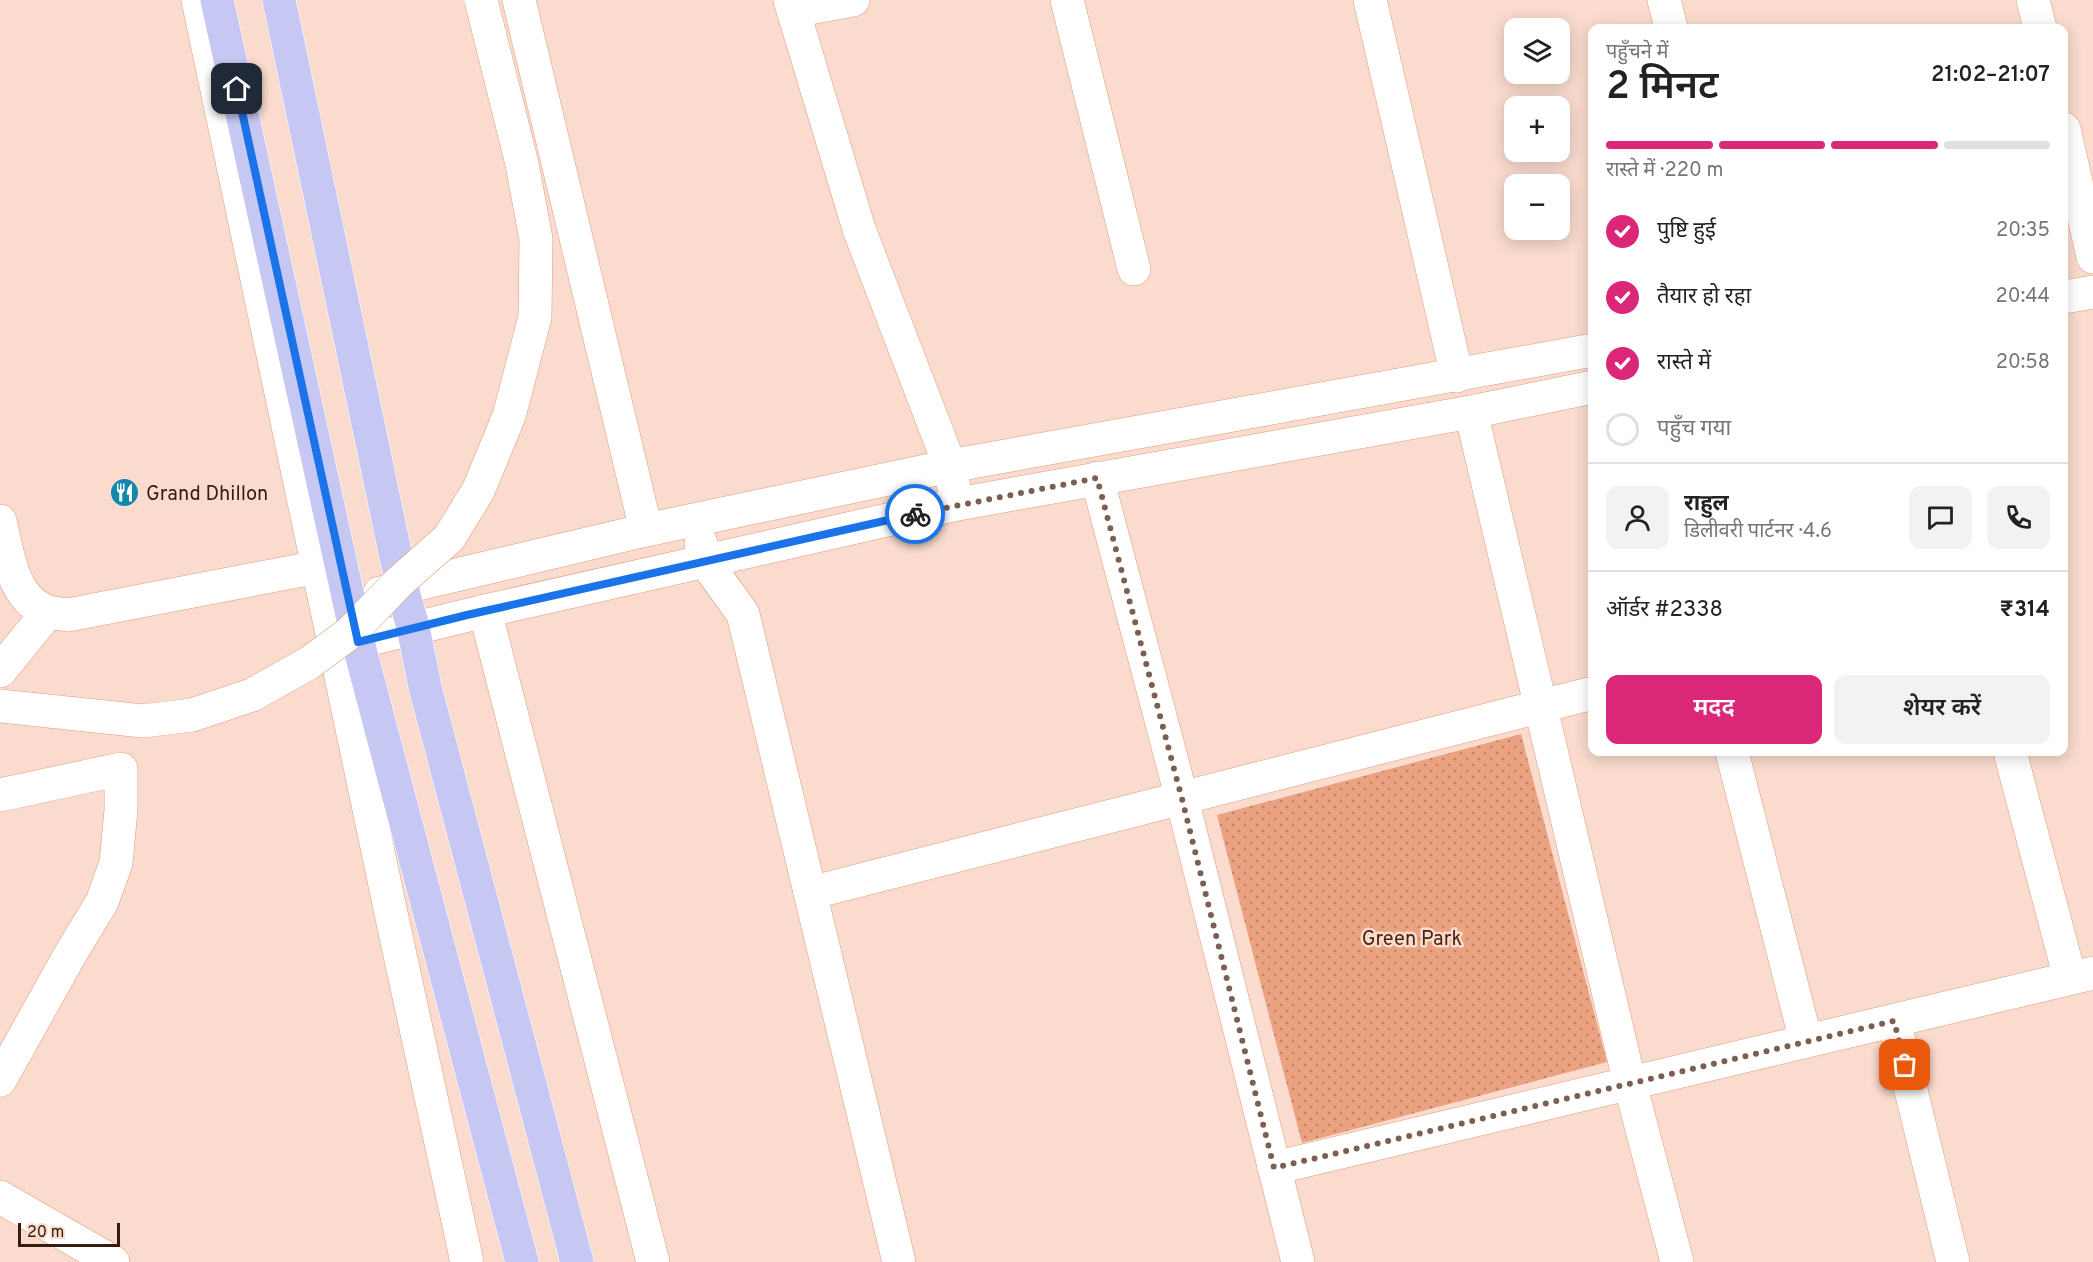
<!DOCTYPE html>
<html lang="hi">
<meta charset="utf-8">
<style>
body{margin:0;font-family:Overpass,"Noto Sans Devanagari",sans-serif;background:#f2f2f2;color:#222;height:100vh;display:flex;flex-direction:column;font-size:22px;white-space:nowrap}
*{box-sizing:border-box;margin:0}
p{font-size:20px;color:#767676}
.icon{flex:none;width:33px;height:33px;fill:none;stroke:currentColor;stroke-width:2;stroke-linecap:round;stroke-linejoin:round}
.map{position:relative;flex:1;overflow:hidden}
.details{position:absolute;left:1588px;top:24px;width:480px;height:732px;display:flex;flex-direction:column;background:#fff;border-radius:12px;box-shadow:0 3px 15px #0003}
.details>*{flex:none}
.tools{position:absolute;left:1504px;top:18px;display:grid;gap:12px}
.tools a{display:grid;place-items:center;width:66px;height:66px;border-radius:12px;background:#fff;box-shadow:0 3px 15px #0003;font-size:30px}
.scale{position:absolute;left:18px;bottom:15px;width:102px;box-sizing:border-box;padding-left:6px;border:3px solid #371c0f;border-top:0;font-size:16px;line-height:21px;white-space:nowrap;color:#371c0f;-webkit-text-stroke:4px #fadbce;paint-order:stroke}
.pin{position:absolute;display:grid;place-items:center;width:51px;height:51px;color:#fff;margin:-26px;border-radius:12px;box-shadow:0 3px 9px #0006}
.courier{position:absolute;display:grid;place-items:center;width:60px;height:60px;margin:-30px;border:4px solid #1a73e8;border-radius:50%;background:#fff;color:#222;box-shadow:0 2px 8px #0007}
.head em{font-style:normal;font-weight:600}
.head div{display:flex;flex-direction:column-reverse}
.head{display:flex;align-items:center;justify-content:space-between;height:102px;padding:0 18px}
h1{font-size:39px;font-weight:600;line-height:45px}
.bar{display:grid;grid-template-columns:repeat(4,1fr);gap:9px 6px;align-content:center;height:72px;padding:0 18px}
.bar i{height:8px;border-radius:4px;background:#e0e0e0}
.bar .active{background:#db2777}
.bar p{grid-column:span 4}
.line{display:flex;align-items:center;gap:15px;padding:0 18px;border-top:2px solid #e0e0e0}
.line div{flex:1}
.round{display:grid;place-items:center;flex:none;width:63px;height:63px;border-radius:12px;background:#f2f2f2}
ol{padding:0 18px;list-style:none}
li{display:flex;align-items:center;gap:18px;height:66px}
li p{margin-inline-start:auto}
li .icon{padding:6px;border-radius:50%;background:#db2777;color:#fff;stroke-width:4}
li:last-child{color:#767676}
li i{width:33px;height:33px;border:3px solid #e0e0e0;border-radius:50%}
.action{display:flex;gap:12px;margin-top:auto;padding:12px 18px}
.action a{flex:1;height:69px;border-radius:12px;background:#db2777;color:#fff;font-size:24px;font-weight:600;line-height:69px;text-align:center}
.action a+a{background:#f2f2f2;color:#222}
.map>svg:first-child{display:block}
</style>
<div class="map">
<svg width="2093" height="1262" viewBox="0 0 2093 1262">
<defs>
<pattern id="green-dots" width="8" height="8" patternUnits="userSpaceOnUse" patternTransform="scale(1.5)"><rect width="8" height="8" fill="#eba281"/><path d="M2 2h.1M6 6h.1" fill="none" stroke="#bf8368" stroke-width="1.8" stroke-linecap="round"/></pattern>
</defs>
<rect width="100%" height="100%" fill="#fadbce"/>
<!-- green -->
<polygon fill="url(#green-dots)" points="1521,734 1607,1062 1302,1143 1217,815"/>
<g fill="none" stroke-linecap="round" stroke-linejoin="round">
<defs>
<g id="minor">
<polyline points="198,0 395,932 467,1262"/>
<polyline points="519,0 646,530"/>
<polyline points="790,0 859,229 950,466 954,488"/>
<polyline points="1067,0 1134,269"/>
<polyline points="1370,0 1457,376"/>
<polyline points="1664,0 1671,28"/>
<polyline points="2033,0 2040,28"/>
<polyline points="793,11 853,0"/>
<polyline points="2064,129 2093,257"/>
<polyline points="2064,297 2093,292"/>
<polyline points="1471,412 1630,1084 1677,1262"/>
<polyline points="1097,478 1182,799 1298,1262"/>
<path d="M0,521c8,32 12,80 49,91 6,2 13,2 19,3l250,-48"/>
<polyline points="701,543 705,561 743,614 899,1262"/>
<polyline points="380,593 646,530 950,466 1593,350"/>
<polyline points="485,611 653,1262"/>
<polyline points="358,642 485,611 958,504 1471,412 1593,387"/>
<polyline points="0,671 48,612"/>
<polyline points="1732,752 1806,1041"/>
<polyline points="2010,752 2070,978"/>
<polyline points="0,795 121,769 121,810 116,863 102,902 71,953 0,1080"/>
<polyline points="810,893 1593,693"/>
<polyline points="1894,1021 1953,1262"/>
<polyline points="1274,1168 2093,973"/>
<polyline points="0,1197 113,1262"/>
</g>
<g id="highway">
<polyline points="217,0 358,642 522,1262"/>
<polyline points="279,0 404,595 413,627 425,687 577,1262"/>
</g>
</defs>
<!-- minor casing -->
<use href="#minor" stroke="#e19a7a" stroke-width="34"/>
<!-- highway casing -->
<use href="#highway" stroke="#fff" stroke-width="34"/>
<!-- minor -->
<use href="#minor" stroke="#fff" stroke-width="33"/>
<!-- highway -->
<use href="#highway" stroke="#c7c7f3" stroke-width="33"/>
<defs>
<polyline id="minor-bridge" points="0,706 143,721 192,715 252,695 309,663 351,632 398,583 449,538 478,491 509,416 535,317 536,239 522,164 481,0"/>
</defs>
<!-- minor-bridge casing -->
<use href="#minor-bridge" stroke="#e19a7a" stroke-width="34" stroke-linecap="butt"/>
<!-- minor-bridge -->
<use href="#minor-bridge" stroke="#fff" stroke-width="33"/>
</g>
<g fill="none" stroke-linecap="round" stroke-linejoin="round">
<!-- done -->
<polyline stroke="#7b5f52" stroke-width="6" stroke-dasharray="0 10.8" points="915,514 1097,478 1182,799 1274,1168 1894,1021 1905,1065"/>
<!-- route -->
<polyline stroke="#1a73e8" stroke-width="8" points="237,89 358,642 467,615 915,514"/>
</g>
<!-- icons -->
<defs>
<symbol id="restaurant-disc" viewBox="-11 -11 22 22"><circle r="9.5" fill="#1089ac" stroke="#fadbce"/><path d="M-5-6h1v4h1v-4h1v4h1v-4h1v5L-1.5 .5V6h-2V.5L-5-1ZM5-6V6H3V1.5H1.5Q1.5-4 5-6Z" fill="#fff"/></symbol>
</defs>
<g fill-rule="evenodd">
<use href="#restaurant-disc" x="108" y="476" width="33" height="33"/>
</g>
<g text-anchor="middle" stroke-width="5" stroke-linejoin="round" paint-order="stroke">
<!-- poi labels -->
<g font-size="20" fill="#371c0f" stroke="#fadbce" text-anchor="start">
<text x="146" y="500">Grand Dhillon</text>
</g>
<!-- park labels -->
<g font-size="20" fill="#492210" stroke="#fadbce">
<text x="1412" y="945">Green Park</text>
</g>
</g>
</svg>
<div class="tools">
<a><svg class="icon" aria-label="layers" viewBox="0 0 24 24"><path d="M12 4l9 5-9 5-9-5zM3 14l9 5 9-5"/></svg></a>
<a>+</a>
<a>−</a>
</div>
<div class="scale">20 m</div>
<div class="pin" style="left:1905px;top:1065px;background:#ea580c"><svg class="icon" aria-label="bag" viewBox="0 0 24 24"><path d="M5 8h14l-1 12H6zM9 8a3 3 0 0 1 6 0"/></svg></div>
<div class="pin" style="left:237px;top:89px;background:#1f2937"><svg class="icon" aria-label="home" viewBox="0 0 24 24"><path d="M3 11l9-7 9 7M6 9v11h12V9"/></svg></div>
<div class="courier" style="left:915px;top:514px"><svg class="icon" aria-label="bike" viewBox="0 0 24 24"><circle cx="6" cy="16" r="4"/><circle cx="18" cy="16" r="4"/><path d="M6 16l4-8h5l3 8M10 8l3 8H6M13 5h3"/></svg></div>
<section class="details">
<div class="head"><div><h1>2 मिनट</h1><p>पहुँचने में</p></div><em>21:02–21:07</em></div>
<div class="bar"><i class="active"></i><i class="active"></i><i class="active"></i><i></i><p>रास्ते में · 220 m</p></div>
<ol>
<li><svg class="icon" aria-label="check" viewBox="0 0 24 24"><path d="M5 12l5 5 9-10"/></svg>पुष्टि हुई<p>20:35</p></li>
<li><svg class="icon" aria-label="check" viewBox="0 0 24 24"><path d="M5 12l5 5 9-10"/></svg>तैयार हो रहा<p>20:44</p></li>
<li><svg class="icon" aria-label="check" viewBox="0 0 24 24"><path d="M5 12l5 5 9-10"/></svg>रास्ते में<p>20:58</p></li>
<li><i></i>पहुँच गया</li>
</ol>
<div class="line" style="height:108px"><a class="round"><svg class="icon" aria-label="person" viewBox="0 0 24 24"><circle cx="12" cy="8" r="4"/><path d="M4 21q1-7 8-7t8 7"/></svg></a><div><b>राहुल</b><p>डिलीवरी पार्टनर · 4.6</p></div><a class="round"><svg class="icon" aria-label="chat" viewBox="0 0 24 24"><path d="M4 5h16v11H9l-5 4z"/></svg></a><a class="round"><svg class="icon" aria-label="phone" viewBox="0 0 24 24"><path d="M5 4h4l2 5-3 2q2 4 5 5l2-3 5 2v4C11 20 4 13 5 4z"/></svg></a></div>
<div class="line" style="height:78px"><div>ऑर्डर #2338</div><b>₹314</b></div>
<div class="action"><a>मदद</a><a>शेयर करें</a></div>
</section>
</div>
